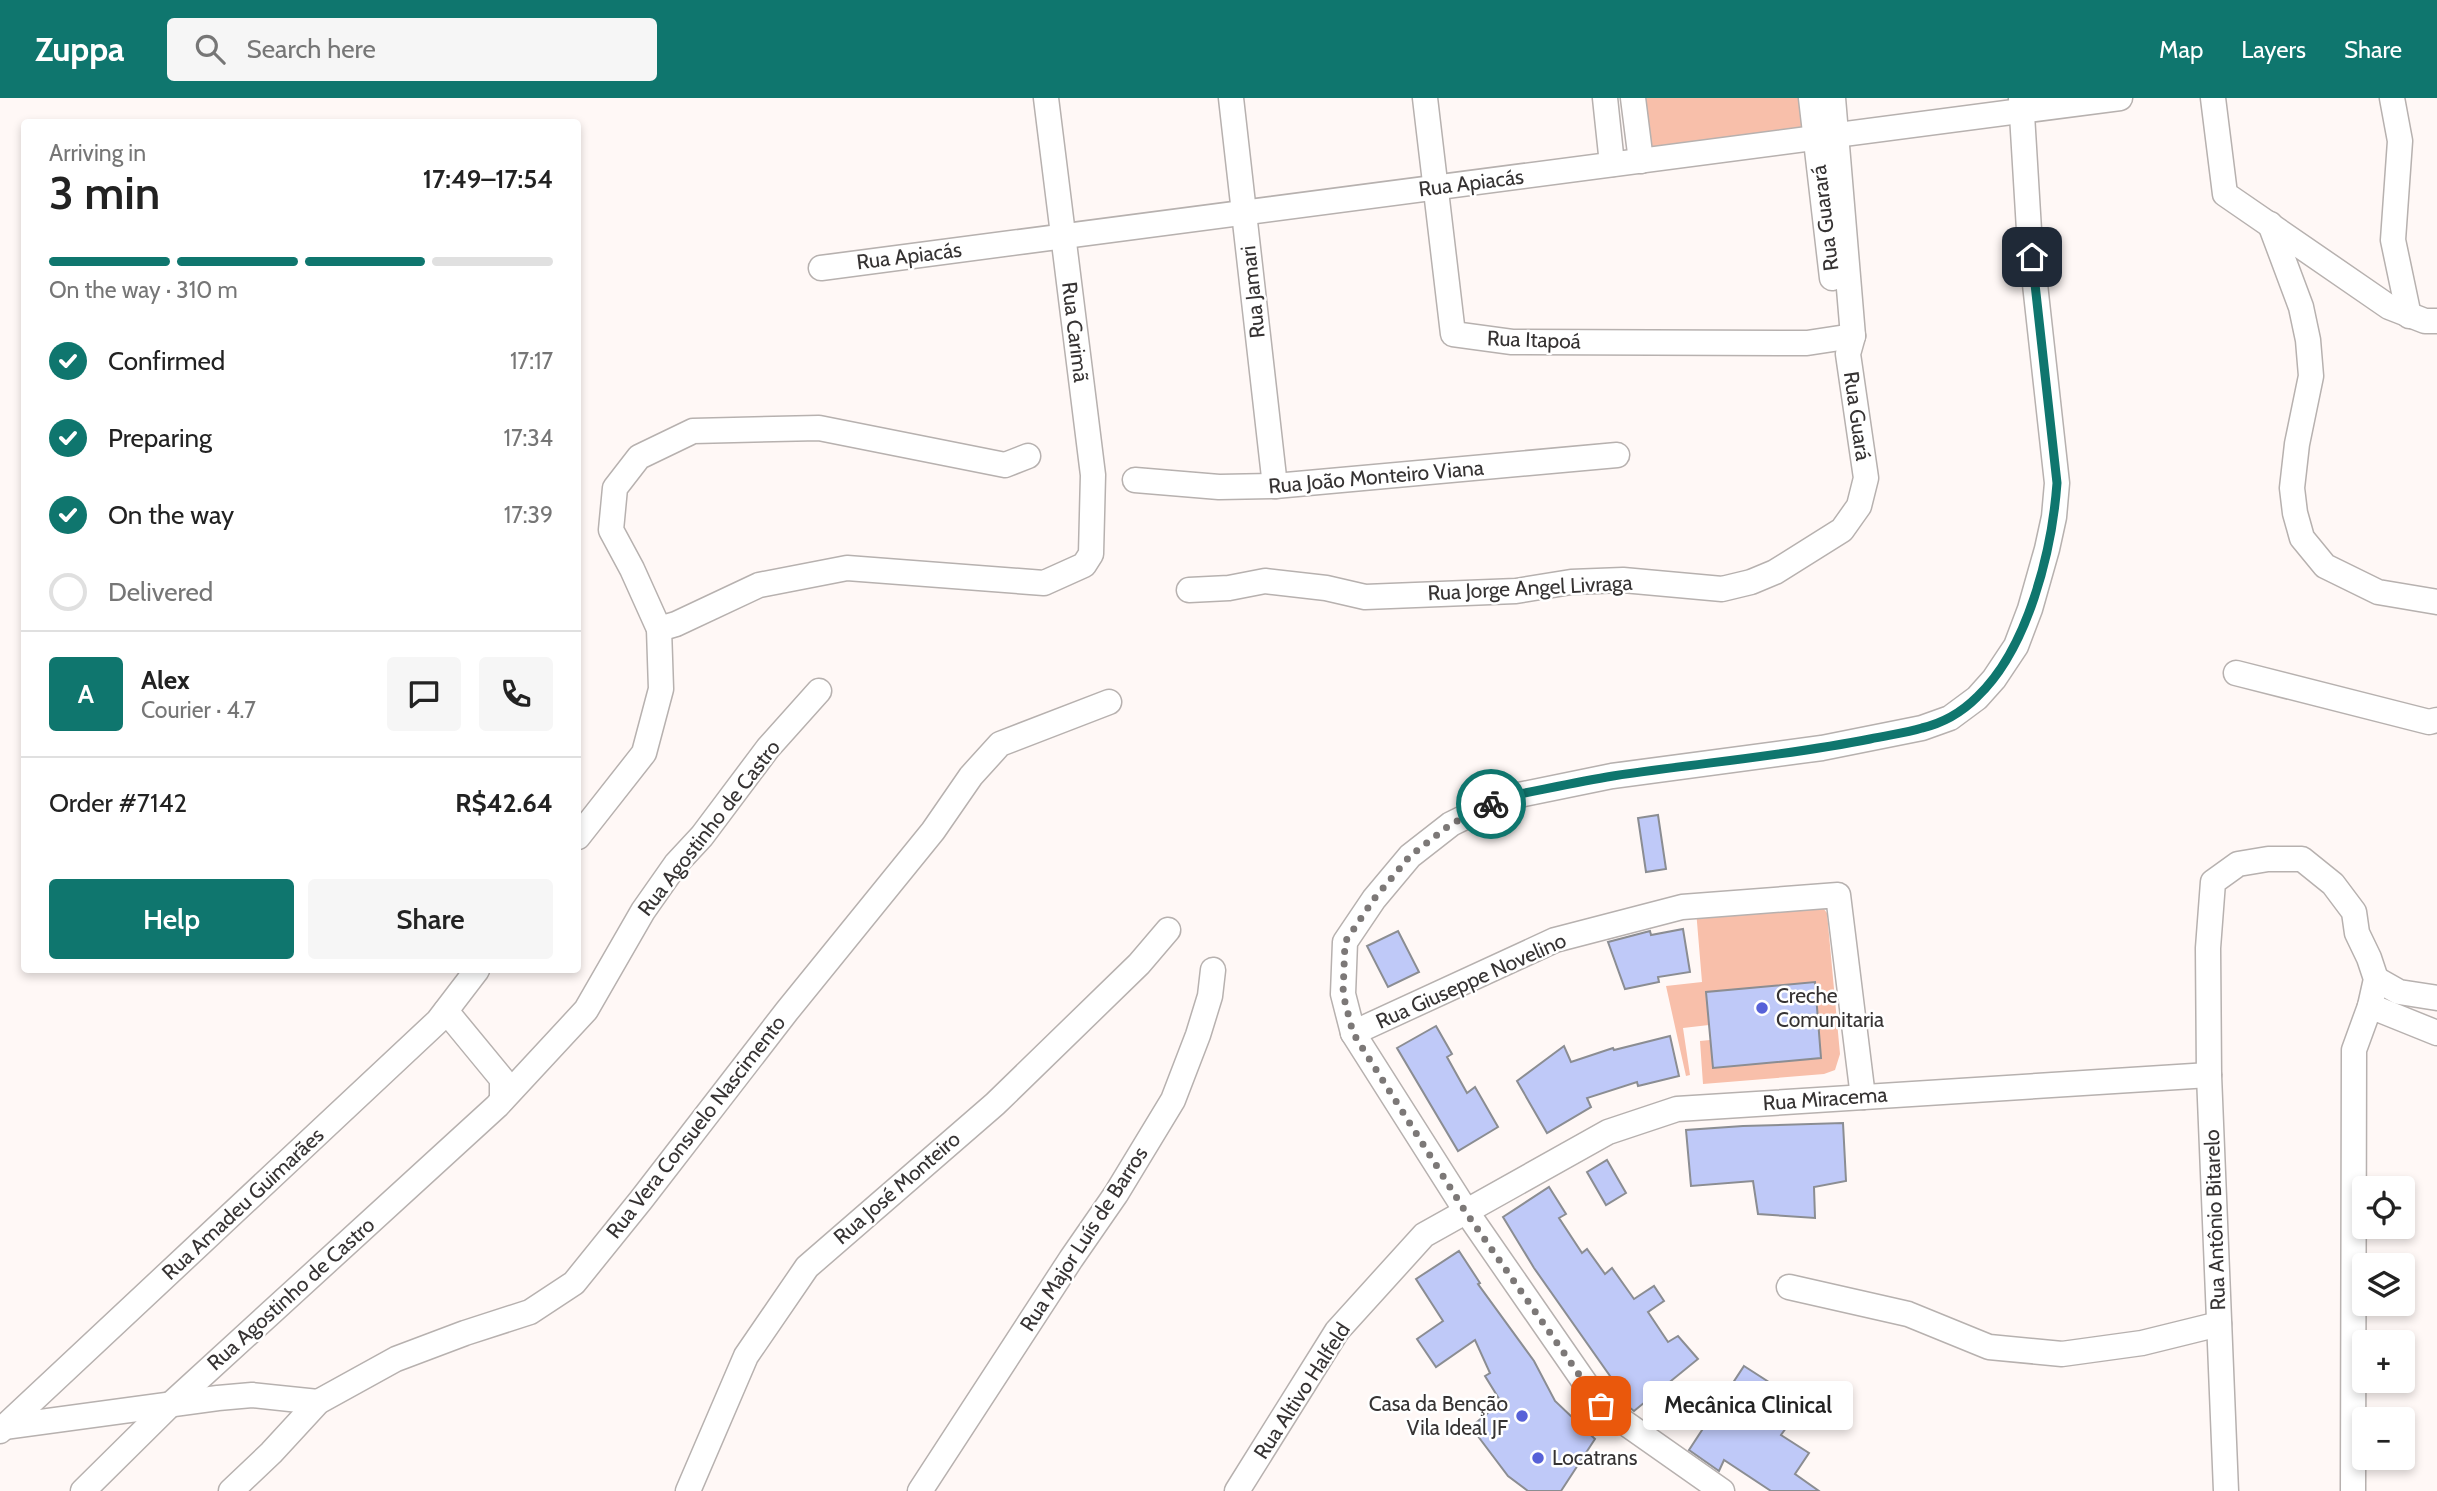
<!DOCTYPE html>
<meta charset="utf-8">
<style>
body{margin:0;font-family:Cabin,sans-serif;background:#f6f6f6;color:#222;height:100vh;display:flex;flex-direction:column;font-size:26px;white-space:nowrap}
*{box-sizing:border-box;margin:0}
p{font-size:23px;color:#767676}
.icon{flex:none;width:38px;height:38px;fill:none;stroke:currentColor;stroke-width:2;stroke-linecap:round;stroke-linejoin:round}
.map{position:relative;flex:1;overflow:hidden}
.side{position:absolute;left:21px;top:21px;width:560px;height:854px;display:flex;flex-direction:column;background:#fff;border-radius:7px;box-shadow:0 4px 10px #0003}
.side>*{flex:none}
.controls{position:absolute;left:2352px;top:1078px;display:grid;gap:14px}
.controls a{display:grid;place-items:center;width:63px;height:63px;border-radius:7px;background:#fff;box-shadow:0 4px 10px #0003;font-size:35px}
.pin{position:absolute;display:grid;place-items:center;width:60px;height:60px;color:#fff;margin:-30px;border-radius:14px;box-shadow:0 4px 10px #0006}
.courier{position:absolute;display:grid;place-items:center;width:70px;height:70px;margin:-35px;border:5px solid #0f766e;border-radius:50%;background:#fff;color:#222;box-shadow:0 2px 9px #0007}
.bubble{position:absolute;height:49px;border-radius:7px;background:#fff;box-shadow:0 4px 10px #0003;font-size:23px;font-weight:600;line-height:49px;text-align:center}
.head em{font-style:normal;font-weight:600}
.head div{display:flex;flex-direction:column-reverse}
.head{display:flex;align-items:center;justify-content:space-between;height:119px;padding:0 28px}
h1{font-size:46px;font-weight:600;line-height:52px}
.bar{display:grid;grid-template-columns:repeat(4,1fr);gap:10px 7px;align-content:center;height:84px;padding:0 28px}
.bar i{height:9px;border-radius:5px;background:#e0e0e0}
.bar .current{background:#0f766e}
.bar p{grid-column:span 4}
.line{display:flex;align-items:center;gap:18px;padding:0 28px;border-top:2px solid #e0e0e0}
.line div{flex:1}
.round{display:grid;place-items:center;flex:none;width:74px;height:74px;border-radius:7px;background:#f6f6f6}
ol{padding:0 28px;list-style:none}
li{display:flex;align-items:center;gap:21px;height:77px}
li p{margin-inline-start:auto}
li .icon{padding:7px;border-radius:50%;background:#0f766e;color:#fff;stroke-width:4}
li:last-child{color:#767676}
li i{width:38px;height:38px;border:4px solid #e0e0e0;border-radius:50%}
.action{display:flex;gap:14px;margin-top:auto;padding:14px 28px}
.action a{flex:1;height:80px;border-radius:7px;background:#0f766e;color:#fff;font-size:28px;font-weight:600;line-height:80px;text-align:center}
.action a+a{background:#f6f6f6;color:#222}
header{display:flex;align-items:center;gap:42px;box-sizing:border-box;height:98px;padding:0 35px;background:#0f766e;color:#fff}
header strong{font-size:33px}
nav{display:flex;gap:38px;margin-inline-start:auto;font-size:24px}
.search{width:490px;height:63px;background:#f6f6f6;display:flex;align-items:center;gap:18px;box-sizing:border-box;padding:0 24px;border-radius:7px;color:#767676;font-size:26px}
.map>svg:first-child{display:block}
</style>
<header>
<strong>Zuppa</strong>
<div class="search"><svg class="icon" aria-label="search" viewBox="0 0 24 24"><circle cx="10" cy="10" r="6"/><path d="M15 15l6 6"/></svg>Search here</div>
<nav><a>Map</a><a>Layers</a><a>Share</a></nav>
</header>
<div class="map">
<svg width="2437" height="1393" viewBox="0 0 2437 1393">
<rect width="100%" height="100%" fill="#fff8f6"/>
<!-- green -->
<g fill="#f8bfaa">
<polygon points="1640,0 1806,0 1809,37 1645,55"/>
<polygon points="1819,805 1827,815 1840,956 1835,972 1824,976 1703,986 1700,943 1710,942 1713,970 1821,960 1814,884 1706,894 1709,927 1683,930 1690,977 1686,978 1666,888 1702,884 1696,812"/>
</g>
<!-- building -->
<g fill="#bfc9f8" stroke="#8b8d92" stroke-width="2">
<polygon points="1658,717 1666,771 1646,774 1638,720"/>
<polygon points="1683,831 1690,874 1658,879 1659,884 1625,891 1608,844 1650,833 1651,837"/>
<polygon points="1398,833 1419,874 1388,889 1367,848"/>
<polygon points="1815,884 1821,960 1713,970 1706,894"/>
<polygon points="1436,928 1452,956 1447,959 1467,995 1475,989 1498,1029 1458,1053 1397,950"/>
<polygon points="1670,938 1679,978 1638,988 1637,984 1587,1000 1591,1009 1547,1035 1517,983 1564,948 1571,964 1613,950 1614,952"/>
<polygon points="1843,1025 1846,1083 1814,1089 1815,1120 1758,1116 1753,1083 1691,1088 1686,1032 1743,1028"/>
<polygon points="1607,1062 1626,1095 1606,1107 1587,1074"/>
<polygon points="1549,1089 1566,1116 1559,1120 1582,1155 1587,1151 1605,1176 1612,1170 1634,1201 1654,1188 1664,1203 1648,1214 1668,1244 1678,1238 1698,1261 1634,1313 1610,1294 1602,1283 1610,1278 1534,1170 1503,1119"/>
<polygon points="1459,1153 1480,1185 1478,1186 1534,1263 1555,1303 1595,1341 1561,1393 1528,1393 1508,1378 1471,1329 1501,1304 1485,1278 1490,1275 1475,1242 1436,1269 1417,1241 1443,1223 1416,1181"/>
<polygon points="1744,1268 1775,1288 1756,1311 1786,1330 1781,1337 1809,1355 1795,1376 1819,1393 1771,1393 1724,1362 1719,1373 1689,1352"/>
</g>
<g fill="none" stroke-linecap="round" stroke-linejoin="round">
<defs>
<g id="minor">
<polyline points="1231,0 1275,388"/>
<polyline points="1425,0 1453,236 1512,244 1807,245 1853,238"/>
<polyline points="1605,0 1612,66"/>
<polyline points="1633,0 1641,63"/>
<polyline points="1811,0 1832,180"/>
<polyline points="2213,0 2225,96 2389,209 2425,223 2437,223"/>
<polyline points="2392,0 2400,43 2393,142 2409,218"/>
<polyline points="2270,126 2301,209 2308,242 2311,278 2297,346 2292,390 2295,415 2302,440 2325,468 2378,494 2437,504"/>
<polyline points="821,170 2120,0"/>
<polyline points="1135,382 1219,389 1275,388 1617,357"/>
<polyline points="1189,492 1229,490 1265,483 1326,490 1365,499 1516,493 1571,484 1623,482 1722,491 1751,484 1775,474 1842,432 1859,408 1866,380 1848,256 1853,238 1833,0"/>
<polyline points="659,531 676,526 759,487 847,470 1044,485 1084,467 1091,456 1093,377 1046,0"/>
<polyline points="2236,575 2429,624 2437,622"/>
<polyline points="578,739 644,655 661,591 659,531 632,471 611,432 615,390 639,359 693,333 819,330 1005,367 1028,358"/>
<polyline points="2376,881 2399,894 2437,900"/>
<polyline points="2370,908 2437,935"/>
<polyline points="446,913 502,981 502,1002"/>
<polyline points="1353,935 1555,842 1682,809 1838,797 1863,999"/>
<polyline points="1789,1189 1908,1216 1989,1249 2062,1256 2142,1245 2219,1226"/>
<polyline points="4,1329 218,1300 252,1297 318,1304"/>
<polyline points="0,1333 438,923 477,872"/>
<polyline points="83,1393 171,1306 497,1008 586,912 643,813 676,766 702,738 768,650 819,593"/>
<polyline points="231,1393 271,1355 318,1304 396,1261 465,1235 530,1214 574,1185 641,1102 787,913 933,733 971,678 1000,646 1109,604"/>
<polyline points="688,1393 746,1258 807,1169 995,1006 1139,866 1168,832"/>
<polyline points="920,1393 1071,1161 1116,1096 1173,1002 1198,937 1210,898 1213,872"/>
<polyline points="1237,1393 1337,1233 1424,1137 1608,1034 1677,1011 2209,977"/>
<polyline points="1722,1393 1601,1308 1466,1113 1353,935 1343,896 1345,844 1374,801 1410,758 1451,726 1504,700 1612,678 1822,650 1922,630 1950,620 1977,600 1994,581 2016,548 2030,511 2047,451 2054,419 2057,385 2029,132 2021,0"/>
<polyline points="2226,1393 2209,977 2208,850 2213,784 2238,766 2268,761 2302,761 2333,786 2354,814 2357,835 2369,860 2376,881 2370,908 2354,952 2353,1393"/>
</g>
</defs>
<!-- minor casing -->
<use href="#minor" stroke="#b7b1af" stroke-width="27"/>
<!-- minor -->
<use href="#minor" stroke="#fff" stroke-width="24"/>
</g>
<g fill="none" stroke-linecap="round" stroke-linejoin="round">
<!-- done -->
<polyline stroke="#7c7877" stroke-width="7" stroke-dasharray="0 12.6" points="1491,706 1451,726 1410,758 1374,801 1345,844 1343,896 1353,935 1465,1113 1601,1308"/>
<!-- route -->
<path stroke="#0f766e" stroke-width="9" d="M1491,706l13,-7c37,-7 73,-15 109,-21 86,-13 172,-20 257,-37 18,-4 36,-6 52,-11 21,-5 40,-16 55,-31 51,-48 75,-146 80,-214l-25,-226"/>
</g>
<!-- markers -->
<g fill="#5761d8" stroke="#fff" stroke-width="2.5">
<circle cx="1762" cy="910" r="7"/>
<circle cx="1522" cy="1318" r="7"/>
<circle cx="1538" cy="1360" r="7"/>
</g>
<g text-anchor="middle" stroke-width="5" stroke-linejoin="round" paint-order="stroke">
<!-- street labels -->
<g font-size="21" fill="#363333" stroke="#fff">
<text transform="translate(1471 85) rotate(-7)" y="7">Rua Apiacás</text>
<text transform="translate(1825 120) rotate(-97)" y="7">Rua Guarará</text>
<text transform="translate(909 158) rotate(-7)" y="7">Rua Apiacás</text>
<text transform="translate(1253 194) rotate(-96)" y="7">Rua Jamari</text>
<text transform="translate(1075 234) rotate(83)" y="7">Rua Carimã</text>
<text transform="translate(1534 242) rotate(2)" y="7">Rua Itapoá</text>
<text transform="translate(1857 318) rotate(82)" y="7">Rua Guará</text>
<text transform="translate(1376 379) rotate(-5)" y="7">Rua João Monteiro Viana</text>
<text transform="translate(1530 490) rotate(-3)" y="7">Rua Jorge Angel Livraga</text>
<text transform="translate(709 730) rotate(-52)" y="7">Rua Agostinho de Castro</text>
<text transform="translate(1471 883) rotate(-24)" y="7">Rua Giuseppe Novelino</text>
<text transform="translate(1825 1001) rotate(-4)" y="7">Rua Miracema</text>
<text transform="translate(696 1029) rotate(-52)" y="7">Rua Vera Consuelo Nascimento</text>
<text transform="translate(897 1090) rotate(-41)" y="7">Rua José Monteiro</text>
<text transform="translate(243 1106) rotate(-43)" y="7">Rua Amadeu Guimarães</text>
<text transform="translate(2215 1122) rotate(-92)" y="7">Rua Antônio Bitarelo</text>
<text transform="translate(1084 1141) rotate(-57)" y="7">Rua Major Luís de Barros</text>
<text transform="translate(291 1196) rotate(-42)" y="7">Rua Agostinho de Castro</text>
<text transform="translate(1302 1293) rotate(-57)" y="7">Rua Altivo Halfeld</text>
</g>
<!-- poi labels -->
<g font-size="21" fill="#363333" stroke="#fff" text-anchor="start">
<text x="1776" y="905">Creche<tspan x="1776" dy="24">Comunitaria</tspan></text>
<text x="1508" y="1313" text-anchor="end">Casa da Benção<tspan x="1508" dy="24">Vila Ideal JF</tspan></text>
<text x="1552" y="1367">Locatrans</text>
</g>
</g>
</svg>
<div class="controls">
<a><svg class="icon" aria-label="locate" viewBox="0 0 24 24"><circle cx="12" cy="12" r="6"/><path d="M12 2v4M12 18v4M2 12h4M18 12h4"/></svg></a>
<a><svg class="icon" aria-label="layers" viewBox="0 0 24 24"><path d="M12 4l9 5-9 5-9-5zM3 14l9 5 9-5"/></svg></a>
<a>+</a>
<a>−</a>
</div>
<div class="pin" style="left:1601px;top:1308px;background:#ea580c"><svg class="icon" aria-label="bag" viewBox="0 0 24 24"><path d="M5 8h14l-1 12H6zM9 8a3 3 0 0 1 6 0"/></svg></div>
<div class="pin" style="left:2032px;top:159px;background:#1f2937"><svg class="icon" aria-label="home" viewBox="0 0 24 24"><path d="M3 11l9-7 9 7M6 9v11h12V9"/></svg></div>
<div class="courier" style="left:1491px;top:706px"><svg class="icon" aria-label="bike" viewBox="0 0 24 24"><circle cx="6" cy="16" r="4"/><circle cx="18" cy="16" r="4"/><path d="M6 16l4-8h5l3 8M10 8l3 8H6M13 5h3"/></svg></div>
<div class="bubble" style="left:1643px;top:1283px;width:210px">Mecânica Clinical</div>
<section class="side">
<div class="head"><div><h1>3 min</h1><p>Arriving in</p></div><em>17:49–17:54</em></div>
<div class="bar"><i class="current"></i><i class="current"></i><i class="current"></i><i></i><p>On the way · 310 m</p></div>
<ol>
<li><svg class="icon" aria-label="check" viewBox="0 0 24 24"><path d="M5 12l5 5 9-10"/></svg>Confirmed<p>17:17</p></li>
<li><svg class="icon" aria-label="check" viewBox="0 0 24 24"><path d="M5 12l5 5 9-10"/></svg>Preparing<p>17:34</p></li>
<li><svg class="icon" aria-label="check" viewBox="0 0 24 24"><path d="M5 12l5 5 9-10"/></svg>On the way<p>17:39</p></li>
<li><i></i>Delivered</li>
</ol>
<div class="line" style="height:126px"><b class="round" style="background:#0f766e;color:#fff">A</b><div><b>Alex</b><p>Courier · 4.7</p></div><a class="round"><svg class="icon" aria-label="chat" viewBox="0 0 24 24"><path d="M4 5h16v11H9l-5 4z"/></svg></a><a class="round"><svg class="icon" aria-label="phone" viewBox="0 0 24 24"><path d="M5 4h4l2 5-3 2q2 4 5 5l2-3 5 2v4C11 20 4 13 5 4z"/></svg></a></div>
<div class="line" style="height:91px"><div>Order #7142</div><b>R$42.64</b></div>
<div class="action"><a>Help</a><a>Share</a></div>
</section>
</div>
